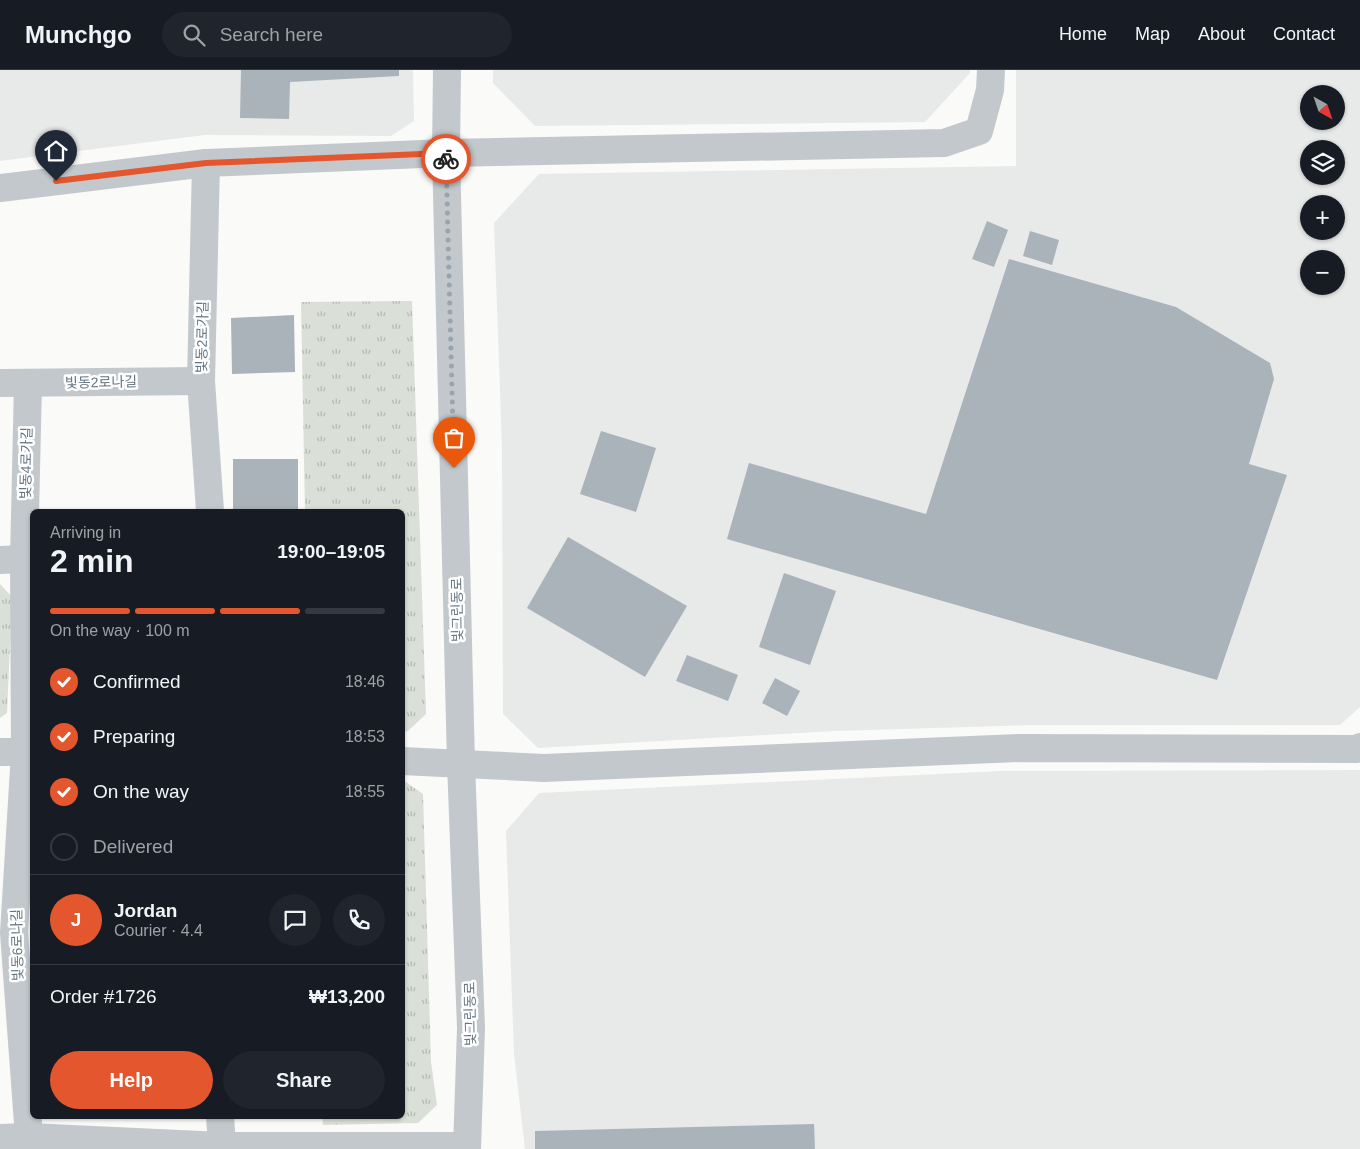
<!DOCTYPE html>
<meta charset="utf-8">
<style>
body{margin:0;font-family:Arial,"Noto Sans KR",sans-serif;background:#20242c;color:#f1f3f6;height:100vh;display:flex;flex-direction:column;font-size:19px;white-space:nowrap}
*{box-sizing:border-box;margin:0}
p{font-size:16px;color:#9ea1a6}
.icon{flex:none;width:28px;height:28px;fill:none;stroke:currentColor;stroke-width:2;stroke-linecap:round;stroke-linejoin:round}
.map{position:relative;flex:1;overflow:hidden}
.side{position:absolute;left:30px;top:439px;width:375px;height:610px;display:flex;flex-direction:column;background:#171b24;border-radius:8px;box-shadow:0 1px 4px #0004}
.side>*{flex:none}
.needle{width:32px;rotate:140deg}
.tools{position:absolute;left:1300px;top:15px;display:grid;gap:10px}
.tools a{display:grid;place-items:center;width:45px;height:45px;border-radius:50%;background:#171b24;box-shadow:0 1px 4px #0004;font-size:25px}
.pin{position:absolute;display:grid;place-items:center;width:42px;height:42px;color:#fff;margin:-51px -21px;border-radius:50% 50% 50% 0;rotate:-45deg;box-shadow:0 0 5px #0007}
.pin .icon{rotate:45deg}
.courier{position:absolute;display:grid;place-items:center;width:50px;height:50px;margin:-25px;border:4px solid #e4572e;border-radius:50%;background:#fff;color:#222;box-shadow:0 1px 6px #0007}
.summary em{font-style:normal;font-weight:800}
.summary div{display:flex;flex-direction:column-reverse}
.summary{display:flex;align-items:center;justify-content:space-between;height:85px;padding:0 20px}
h1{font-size:32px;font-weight:800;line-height:38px}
.bar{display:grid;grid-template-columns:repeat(4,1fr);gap:8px 5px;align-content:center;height:60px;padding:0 20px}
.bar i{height:6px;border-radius:4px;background:#363941}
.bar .active{background:#e4572e}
.bar p{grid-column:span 4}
.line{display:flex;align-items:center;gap:12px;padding:0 20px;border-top:1px solid #363941}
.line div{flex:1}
.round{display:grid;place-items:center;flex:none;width:52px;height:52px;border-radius:26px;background:#20242c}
ol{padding:0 20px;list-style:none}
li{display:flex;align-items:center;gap:15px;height:55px}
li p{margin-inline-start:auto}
li .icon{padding:5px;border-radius:50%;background:#e4572e;color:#fff;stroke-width:4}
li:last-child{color:#9ea1a6}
li i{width:28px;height:28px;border:2px solid #363941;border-radius:50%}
.action{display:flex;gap:10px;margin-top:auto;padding:10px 20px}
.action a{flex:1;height:58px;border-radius:30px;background:#e4572e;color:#fff;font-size:20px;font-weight:800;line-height:58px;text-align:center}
.action a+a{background:#20242c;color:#f1f3f6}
header{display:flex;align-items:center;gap:30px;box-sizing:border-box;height:70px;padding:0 25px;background:#171b24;border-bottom:1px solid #363941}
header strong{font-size:24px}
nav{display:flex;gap:28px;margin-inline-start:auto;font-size:18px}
.search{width:350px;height:45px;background:#20242c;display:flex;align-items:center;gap:12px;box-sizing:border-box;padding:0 18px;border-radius:28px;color:#9ea1a6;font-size:19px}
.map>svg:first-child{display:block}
</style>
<header>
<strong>Munchgo</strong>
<div class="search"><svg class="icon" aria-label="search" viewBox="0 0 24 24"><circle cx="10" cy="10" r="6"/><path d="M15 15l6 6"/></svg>Search here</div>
<nav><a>Home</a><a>Map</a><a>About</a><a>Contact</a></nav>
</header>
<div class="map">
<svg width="1360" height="1079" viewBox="0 0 1360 1079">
<defs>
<pattern id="park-tufts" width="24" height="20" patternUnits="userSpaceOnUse" patternTransform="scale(1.25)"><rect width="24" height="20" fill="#dadfd7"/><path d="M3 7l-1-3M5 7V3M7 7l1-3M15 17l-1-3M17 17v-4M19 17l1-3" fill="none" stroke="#b4b9b4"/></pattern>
</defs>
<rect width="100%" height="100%" fill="#fafaf8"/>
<!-- built -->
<g fill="#e8e9e9" fill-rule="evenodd">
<polygon points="0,0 413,0 414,51 391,66 205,65 0,91"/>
<polygon points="493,0 970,0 970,3 925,52 535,56 493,13"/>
<path d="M1016,0h344v637l-20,18h-305l-200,6 -297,17 -35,-34 -1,-266 -8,-225 45,-49 477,-8zM1309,24h27v27h-27zM1309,79h27v27h-27zM1309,134h27v27h-27zM1309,189h27v27h-27z"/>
<polygon points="1360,700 1360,1079 525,1079 514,984 506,761 539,723 1001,701"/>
</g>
<!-- park -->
<g fill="url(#park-tufts)">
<polygon points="412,231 426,644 408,661 403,662 402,441 305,441 301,232"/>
<polygon points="0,514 12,527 7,643 0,648"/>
<polygon points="403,710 423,724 431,992 437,1035 418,1053 323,1055 322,1046 402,1046"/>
</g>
<!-- building -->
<g fill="#aab3b9">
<polygon points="241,0 399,0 399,6 290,12 289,49 240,48"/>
<polygon points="987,151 1008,160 994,197 972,189"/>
<polygon points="1030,161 1059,170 1052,195 1023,186"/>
<polygon points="1009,189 1176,237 1270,293 1274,309 1249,394 1287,405 1217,610 727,469 749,393 926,444"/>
<polygon points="294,245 295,302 232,304 231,248"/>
<polygon points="601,361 656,378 636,442 580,424"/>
<rect x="233" y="389" width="65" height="52"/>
<polygon points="568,467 687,536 645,607 527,538"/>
<polygon points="784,503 836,521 810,595 759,577"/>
<polygon points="687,585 738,605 728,631 676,611"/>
<polygon points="775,608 800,621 787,646 762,633"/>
<polygon points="814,1054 815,1079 535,1079 535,1061"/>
</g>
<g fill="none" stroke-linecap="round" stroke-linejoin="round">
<!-- minor -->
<g stroke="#c3c8cc" stroke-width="28">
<polyline points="206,93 201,311 210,441"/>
<polyline points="0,118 206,93 446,83 944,73 979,61 990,20 991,0"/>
<polyline points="0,313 201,311"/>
<polyline points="28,313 24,489 25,682 14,863 29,1067"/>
<polyline points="0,490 24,489"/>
<polyline points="0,682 32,682"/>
<polyline points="402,691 544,698 1019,678 1356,679 1360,677"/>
<polyline points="220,1046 222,1076"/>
<polyline points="0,1068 29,1067 222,1076 467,1076"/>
</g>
<!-- tertiary -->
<polyline stroke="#c3c8cc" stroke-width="28" points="447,0 446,83 461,693 471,958 467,1079"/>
</g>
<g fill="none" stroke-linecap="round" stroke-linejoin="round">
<!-- done -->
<polyline stroke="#99a4ac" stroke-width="5" stroke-dasharray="0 9" points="446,89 454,398"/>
<!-- route -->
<polyline stroke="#e4572e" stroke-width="6" points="56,111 206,93 446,83 446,89"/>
</g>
<g text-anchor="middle" stroke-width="5" stroke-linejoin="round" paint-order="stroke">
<!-- street labels -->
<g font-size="14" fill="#657683" stroke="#fff">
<text transform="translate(202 267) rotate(-89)" y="5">빛동2로가길</text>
<text transform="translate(101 312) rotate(-1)" y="5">빛동2로나길</text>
<text transform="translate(26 393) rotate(-89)" y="5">빛동4로가길</text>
<text transform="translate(457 540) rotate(-91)" y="5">빛그린동로</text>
<text transform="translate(17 875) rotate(-91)" y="5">빛동6로나길</text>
<text transform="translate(470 944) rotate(-91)" y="5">빛그린동로</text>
</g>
</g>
</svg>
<div class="tools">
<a><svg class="needle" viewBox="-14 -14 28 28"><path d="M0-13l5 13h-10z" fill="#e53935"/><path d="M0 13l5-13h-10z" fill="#9ea1a6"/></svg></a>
<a><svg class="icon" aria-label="layers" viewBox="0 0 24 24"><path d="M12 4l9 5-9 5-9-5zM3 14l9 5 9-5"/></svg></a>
<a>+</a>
<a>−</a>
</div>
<div class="pin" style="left:454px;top:398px;background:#ea580c"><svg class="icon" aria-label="bag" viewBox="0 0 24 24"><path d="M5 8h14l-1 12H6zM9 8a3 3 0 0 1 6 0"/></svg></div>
<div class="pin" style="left:56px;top:111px;background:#1f2937"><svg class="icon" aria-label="home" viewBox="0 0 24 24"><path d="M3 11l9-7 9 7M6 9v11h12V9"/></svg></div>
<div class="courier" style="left:446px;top:89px"><svg class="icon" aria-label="bike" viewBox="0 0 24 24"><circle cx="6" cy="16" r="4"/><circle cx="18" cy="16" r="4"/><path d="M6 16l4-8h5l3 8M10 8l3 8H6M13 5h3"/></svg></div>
<section class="side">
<div class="summary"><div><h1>2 min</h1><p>Arriving in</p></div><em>19:00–19:05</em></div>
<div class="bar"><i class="active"></i><i class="active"></i><i class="active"></i><i></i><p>On the way · 100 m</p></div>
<ol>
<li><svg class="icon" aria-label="check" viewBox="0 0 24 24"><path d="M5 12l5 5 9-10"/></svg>Confirmed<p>18:46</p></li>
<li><svg class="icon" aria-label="check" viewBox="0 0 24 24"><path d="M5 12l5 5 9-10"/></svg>Preparing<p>18:53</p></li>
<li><svg class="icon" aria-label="check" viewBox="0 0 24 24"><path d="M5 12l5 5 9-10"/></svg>On the way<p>18:55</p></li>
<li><i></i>Delivered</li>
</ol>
<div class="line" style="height:90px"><b class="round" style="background:#e4572e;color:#fff">J</b><div><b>Jordan</b><p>Courier · 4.4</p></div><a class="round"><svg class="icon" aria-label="chat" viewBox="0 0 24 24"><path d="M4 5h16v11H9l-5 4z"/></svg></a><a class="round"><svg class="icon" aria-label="phone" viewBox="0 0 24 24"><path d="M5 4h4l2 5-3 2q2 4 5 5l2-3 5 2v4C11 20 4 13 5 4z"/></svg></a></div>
<div class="line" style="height:65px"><div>Order #1726</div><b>₩13,200</b></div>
<div class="action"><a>Help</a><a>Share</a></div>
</section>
</div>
